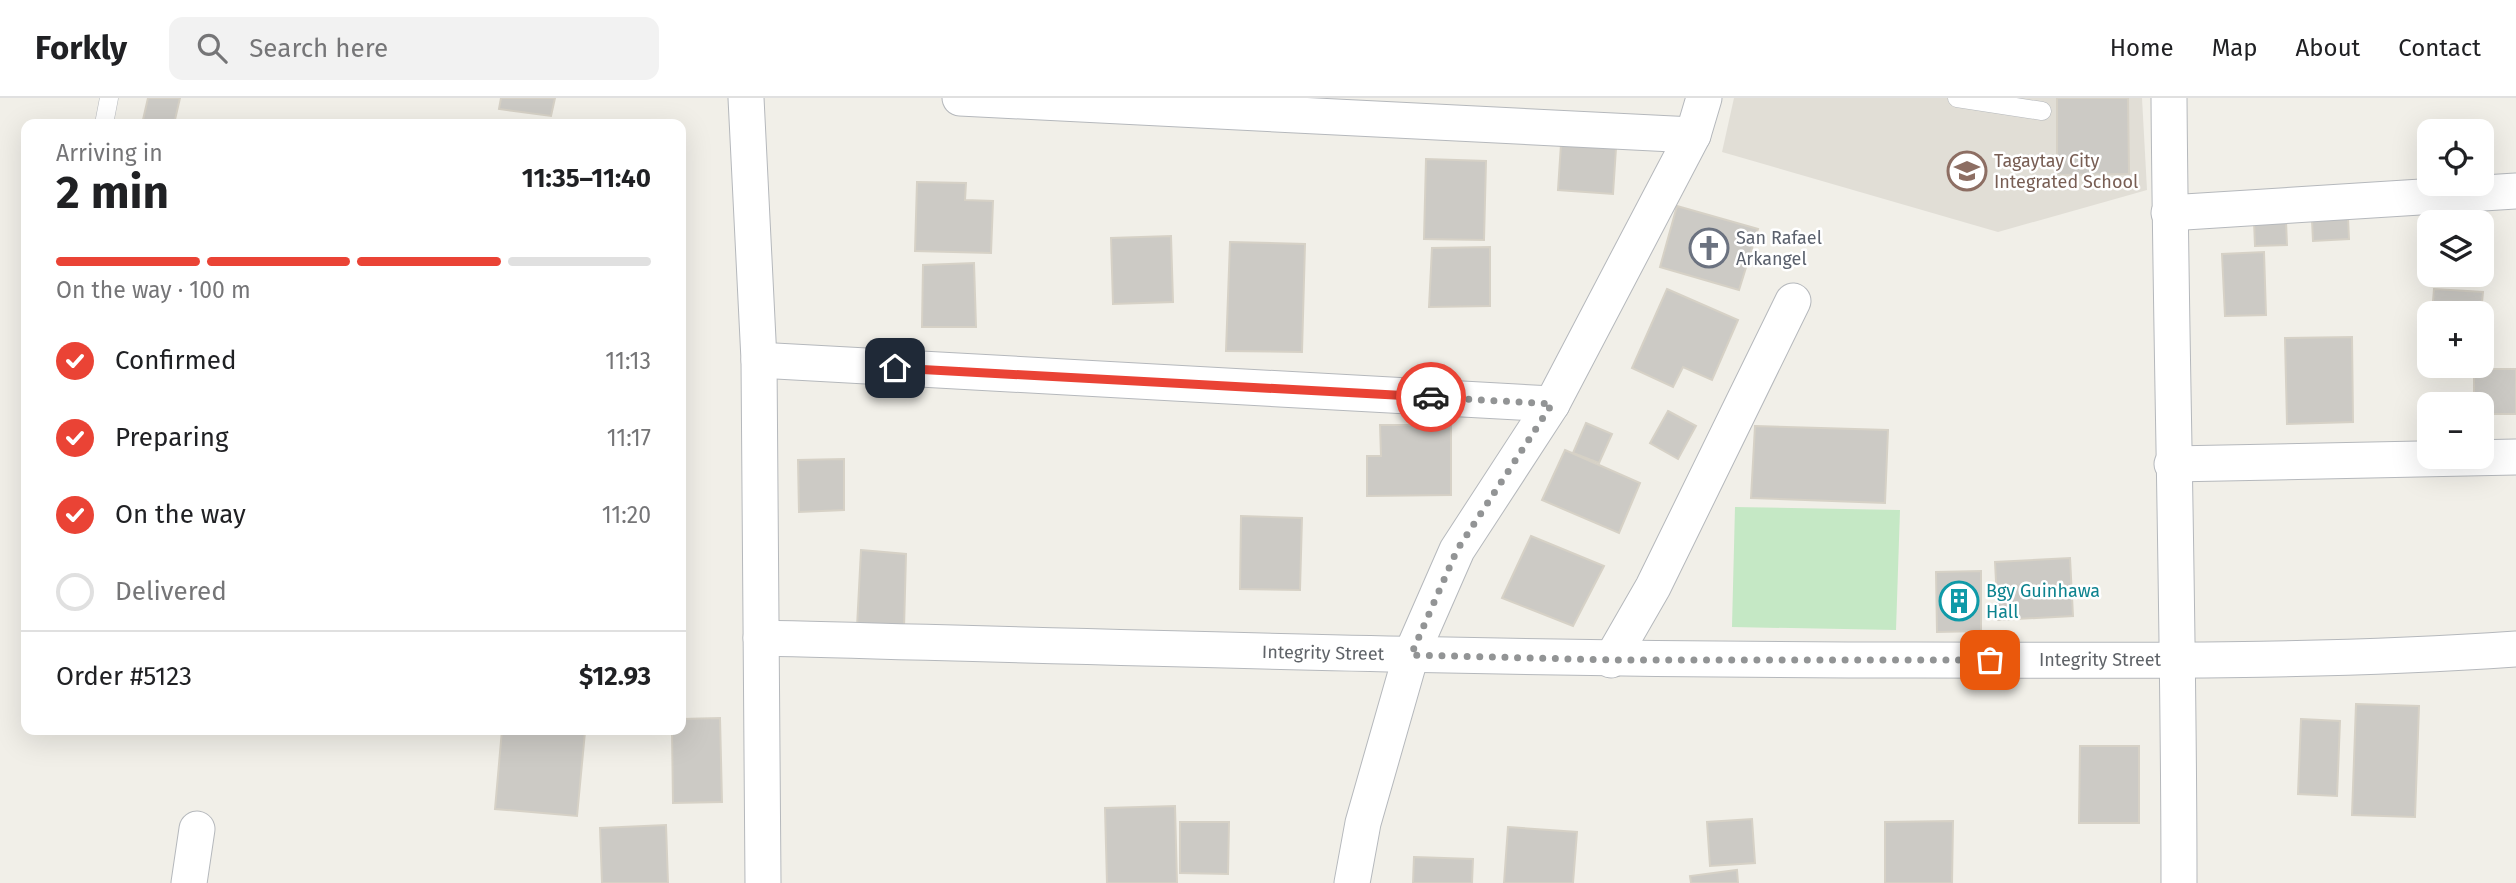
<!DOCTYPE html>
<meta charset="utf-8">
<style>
body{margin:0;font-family:"Fira Sans",sans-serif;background:#f2f2f2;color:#202124;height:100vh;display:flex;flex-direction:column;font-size:26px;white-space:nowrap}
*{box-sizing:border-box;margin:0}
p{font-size:23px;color:#757577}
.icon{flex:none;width:38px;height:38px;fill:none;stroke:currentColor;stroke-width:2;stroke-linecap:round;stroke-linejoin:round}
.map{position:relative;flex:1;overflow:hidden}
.details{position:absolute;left:21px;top:21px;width:665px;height:616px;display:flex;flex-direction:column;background:#fff;border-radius:14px;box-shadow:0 7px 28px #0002}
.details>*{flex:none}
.tools{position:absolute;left:2417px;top:21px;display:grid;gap:14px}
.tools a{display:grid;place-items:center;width:77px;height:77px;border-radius:14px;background:#fff;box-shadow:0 7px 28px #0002;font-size:35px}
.pin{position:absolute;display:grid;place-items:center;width:60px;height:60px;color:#fff;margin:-30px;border-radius:14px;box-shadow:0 4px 10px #0006}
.courier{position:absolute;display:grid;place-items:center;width:70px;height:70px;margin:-35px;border:5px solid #ea4335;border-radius:50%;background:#fff;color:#222;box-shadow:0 2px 9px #0007}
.head em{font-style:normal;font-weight:700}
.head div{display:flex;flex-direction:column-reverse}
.head{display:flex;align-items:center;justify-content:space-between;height:119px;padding:0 35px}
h1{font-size:46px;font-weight:700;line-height:52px}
.bar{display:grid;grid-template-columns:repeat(4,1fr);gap:10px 7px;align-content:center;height:84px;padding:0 35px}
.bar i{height:9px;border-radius:5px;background:#e0e0e0}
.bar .on{background:#ea4335}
.bar p{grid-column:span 4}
.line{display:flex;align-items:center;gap:18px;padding:0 35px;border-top:2px solid #e0e0e0}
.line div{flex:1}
ol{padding:0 35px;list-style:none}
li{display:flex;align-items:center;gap:21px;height:77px}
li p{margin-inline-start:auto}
li .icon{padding:7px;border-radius:50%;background:#ea4335;color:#fff;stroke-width:4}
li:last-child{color:#757577}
li i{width:38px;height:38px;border:4px solid #e0e0e0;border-radius:50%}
header{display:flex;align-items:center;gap:42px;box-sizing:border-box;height:98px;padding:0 35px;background:#fff;border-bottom:2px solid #e0e0e0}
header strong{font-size:33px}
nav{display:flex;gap:38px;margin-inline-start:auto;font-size:24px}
.search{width:490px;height:63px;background:#f2f2f2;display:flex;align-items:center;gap:18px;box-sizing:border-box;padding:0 24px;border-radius:14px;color:#757577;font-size:26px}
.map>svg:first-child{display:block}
</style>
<header>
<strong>Forkly</strong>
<div class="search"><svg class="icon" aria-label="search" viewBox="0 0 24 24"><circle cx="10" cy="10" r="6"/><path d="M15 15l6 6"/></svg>Search here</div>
<nav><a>Home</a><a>Map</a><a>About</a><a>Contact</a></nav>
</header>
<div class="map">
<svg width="2516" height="785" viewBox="0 0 2516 785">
<rect width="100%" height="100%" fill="#f1efe8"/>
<!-- education -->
<polygon fill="#e1ded6" points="1734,0 2142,0 2147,92 1998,134 1722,54"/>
<!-- green -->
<polygon fill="#c5e8c5" points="1735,409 1900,412 1896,532 1732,529"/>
<!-- building -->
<g fill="#cccac5" stroke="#d6d1c6" stroke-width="2">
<polygon points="148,0 180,0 174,26 142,26"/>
<polygon points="501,0 555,0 551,18 499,11"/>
<polygon points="2057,0 2128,0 2129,76 2057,77"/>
<polygon points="1561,46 1616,50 1613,96 1558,92"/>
<polygon points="1426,61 1486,63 1484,142 1424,141"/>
<polygon points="917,84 966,85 965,102 993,103 991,155 915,153"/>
<polygon points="1677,108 1758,131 1739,192 1660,169"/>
<polygon points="2348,120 2349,141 2313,143 2312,122"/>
<polygon points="2254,123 2286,123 2287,147 2255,148"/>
<polygon points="1171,138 1173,204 1113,206 1111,140"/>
<polygon points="1230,144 1305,146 1302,254 1226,253"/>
<polygon points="1490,149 1490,208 1429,209 1432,150"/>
<polygon points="2264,154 2266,217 2225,218 2222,156"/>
<polygon points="974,165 976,229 922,229 923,167"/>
<polygon points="1667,191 1738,222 1712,282 1683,269 1673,289 1632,270"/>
<polygon points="2434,191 2483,194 2481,215 2432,215"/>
<polygon points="2352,239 2353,324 2287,326 2285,240"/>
<polygon points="2474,271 2516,271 2516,316 2482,316 2482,306 2474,306"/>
<polygon points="1668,313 1696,328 1678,361 1650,345"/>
<polygon points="1586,325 1612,336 1599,365 1573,355"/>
<polygon points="1380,327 1451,327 1451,397 1367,398 1367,358 1381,358"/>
<polygon points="1755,328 1888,332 1885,405 1751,400"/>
<polygon points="1565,352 1640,385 1619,435 1542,402"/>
<polygon points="844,361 844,412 799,414 798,362"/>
<polygon points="1241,418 1302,420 1300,492 1240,491"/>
<polygon points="1531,438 1604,468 1573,528 1502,500"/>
<polygon points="861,452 906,456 904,531 857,529"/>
<polygon points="2070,460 2073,518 1998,522 1995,464"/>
<polygon points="1981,473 1981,533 1937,534 1936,474"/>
<polygon points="2356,606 2419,608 2415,719 2352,717"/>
<polygon points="720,620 722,704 673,705 672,632 681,632 681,621"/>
<polygon points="2301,621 2340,623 2337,698 2298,696"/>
<polygon points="502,632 585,634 577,718 495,711"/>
<polygon points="2080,648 2139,648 2139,725 2079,725"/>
<polygon points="1175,708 1177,785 1107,785 1105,710"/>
<polygon points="1752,721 1755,765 1710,768 1707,724"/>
<polygon points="1953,723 1952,785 1885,785 1885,724"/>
<polygon points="1180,724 1229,724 1228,776 1180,775"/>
<polygon points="666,727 668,785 602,785 600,730"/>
<polygon points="1508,729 1577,734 1573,785 1504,785"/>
<polygon points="1414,759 1473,761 1472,785 1413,785"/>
<polygon points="1737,772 1738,785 1691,785 1690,778"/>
</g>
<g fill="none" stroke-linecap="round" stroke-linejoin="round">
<defs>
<g id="lane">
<polyline points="1957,0 2042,13"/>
<polyline points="104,26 109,0"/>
</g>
<g id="street">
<polyline points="746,0 759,262 763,785"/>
<polyline points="960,0 1693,37"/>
<path d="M2169,0c2,262 10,523 10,785"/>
<polyline points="2169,115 2516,93"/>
<polyline points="759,262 1552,306"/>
<polyline points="2172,366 2516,359"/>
<path d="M761,540c385,10 770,22 1155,22 200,0 401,3 600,-11"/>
<polyline points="1611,562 1653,489 1793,203"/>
<polyline points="189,785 197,731"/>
<polyline points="1352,785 1363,725 1411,557 1457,452 1552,306 1693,37 1704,0"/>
</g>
</defs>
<!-- lane casing -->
<use href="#lane" stroke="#b5b8bc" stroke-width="19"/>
<!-- street casing -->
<use href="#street" stroke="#b5b8bc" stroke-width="37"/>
<!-- lane -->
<use href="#lane" stroke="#fff" stroke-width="18"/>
<!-- street -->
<use href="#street" stroke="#fff" stroke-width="35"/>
</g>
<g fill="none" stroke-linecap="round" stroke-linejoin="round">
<!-- done -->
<polyline stroke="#929495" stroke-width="7" stroke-dasharray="0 12.6" points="1431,299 1552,306 1457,452 1411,557 1611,562 1990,562"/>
<!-- route -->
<polyline stroke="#ea4335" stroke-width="9" points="895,270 1431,299"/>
</g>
<!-- icons -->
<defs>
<symbol id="school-ring" viewBox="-11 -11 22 22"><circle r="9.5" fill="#fff" stroke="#8d6e63" stroke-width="1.5"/><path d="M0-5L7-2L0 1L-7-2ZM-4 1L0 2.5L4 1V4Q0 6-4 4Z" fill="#8d6e63"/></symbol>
<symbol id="church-ring" viewBox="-11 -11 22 22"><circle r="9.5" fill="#fff" stroke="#6b7280" stroke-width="1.5"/><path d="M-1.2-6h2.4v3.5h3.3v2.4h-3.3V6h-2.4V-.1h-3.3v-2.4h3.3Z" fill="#6b7280"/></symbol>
<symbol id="building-ring" viewBox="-11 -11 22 22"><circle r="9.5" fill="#fff" stroke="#0f9aa8" stroke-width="1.5"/><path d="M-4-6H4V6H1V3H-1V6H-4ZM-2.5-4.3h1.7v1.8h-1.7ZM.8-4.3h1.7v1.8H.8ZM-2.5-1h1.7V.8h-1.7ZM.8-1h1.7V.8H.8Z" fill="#0f9aa8"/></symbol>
</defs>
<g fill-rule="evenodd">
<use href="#school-ring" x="1945" y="51" width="44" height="44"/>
<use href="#church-ring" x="1687" y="128" width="44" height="44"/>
<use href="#building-ring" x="1937" y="481" width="44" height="44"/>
</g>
<g text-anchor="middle" stroke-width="5" stroke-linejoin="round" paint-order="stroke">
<!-- education labels -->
<g font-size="18" fill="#785e54" stroke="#fff" text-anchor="start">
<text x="1994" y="69">Tagaytay City<tspan x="1994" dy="21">Integrated School</tspan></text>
</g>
<!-- worship labels -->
<g font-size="18" fill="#5b616d" stroke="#fff" text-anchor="start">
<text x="1736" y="146">San Rafael<tspan x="1736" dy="21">Arkangel</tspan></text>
</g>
<!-- culture labels -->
<g font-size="18" fill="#0d838f" stroke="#fff" text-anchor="start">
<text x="1986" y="499">Bgy Guinhawa<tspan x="1986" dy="21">Hall</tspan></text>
</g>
<!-- street labels -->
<g font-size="18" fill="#5f6368" stroke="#fff">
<text transform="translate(1323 555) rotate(1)" y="6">Integrity Street</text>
<text x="2100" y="568">Integrity Street</text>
</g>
</g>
</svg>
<div class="tools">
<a><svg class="icon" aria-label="locate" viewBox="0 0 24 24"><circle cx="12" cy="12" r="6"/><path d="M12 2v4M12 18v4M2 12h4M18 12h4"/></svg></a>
<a><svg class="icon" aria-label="layers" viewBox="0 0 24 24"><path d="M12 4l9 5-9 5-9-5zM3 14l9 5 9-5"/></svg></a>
<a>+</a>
<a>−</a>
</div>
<div class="pin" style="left:1990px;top:562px;background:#ea580c"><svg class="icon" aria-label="bag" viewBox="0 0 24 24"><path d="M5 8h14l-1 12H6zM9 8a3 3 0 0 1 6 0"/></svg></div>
<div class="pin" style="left:895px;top:270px;background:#1f2937"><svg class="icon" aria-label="home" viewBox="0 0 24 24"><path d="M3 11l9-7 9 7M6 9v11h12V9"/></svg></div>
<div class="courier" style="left:1431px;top:299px"><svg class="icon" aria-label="car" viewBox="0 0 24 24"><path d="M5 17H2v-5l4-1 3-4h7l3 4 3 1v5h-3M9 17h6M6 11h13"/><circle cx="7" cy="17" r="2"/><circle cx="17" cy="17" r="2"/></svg></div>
<section class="details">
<div class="head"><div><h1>2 min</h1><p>Arriving in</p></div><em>11:35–11:40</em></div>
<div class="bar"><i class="on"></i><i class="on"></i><i class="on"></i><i></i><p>On the way · 100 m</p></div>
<ol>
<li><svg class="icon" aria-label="check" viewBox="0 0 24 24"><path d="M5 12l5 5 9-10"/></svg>Confirmed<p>11:13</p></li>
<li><svg class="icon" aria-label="check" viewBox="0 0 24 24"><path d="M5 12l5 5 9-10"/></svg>Preparing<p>11:17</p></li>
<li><svg class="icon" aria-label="check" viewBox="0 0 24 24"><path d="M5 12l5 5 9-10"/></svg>On the way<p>11:20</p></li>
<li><i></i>Delivered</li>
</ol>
<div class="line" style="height:91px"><div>Order #5123</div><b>$12.93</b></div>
</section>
</div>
